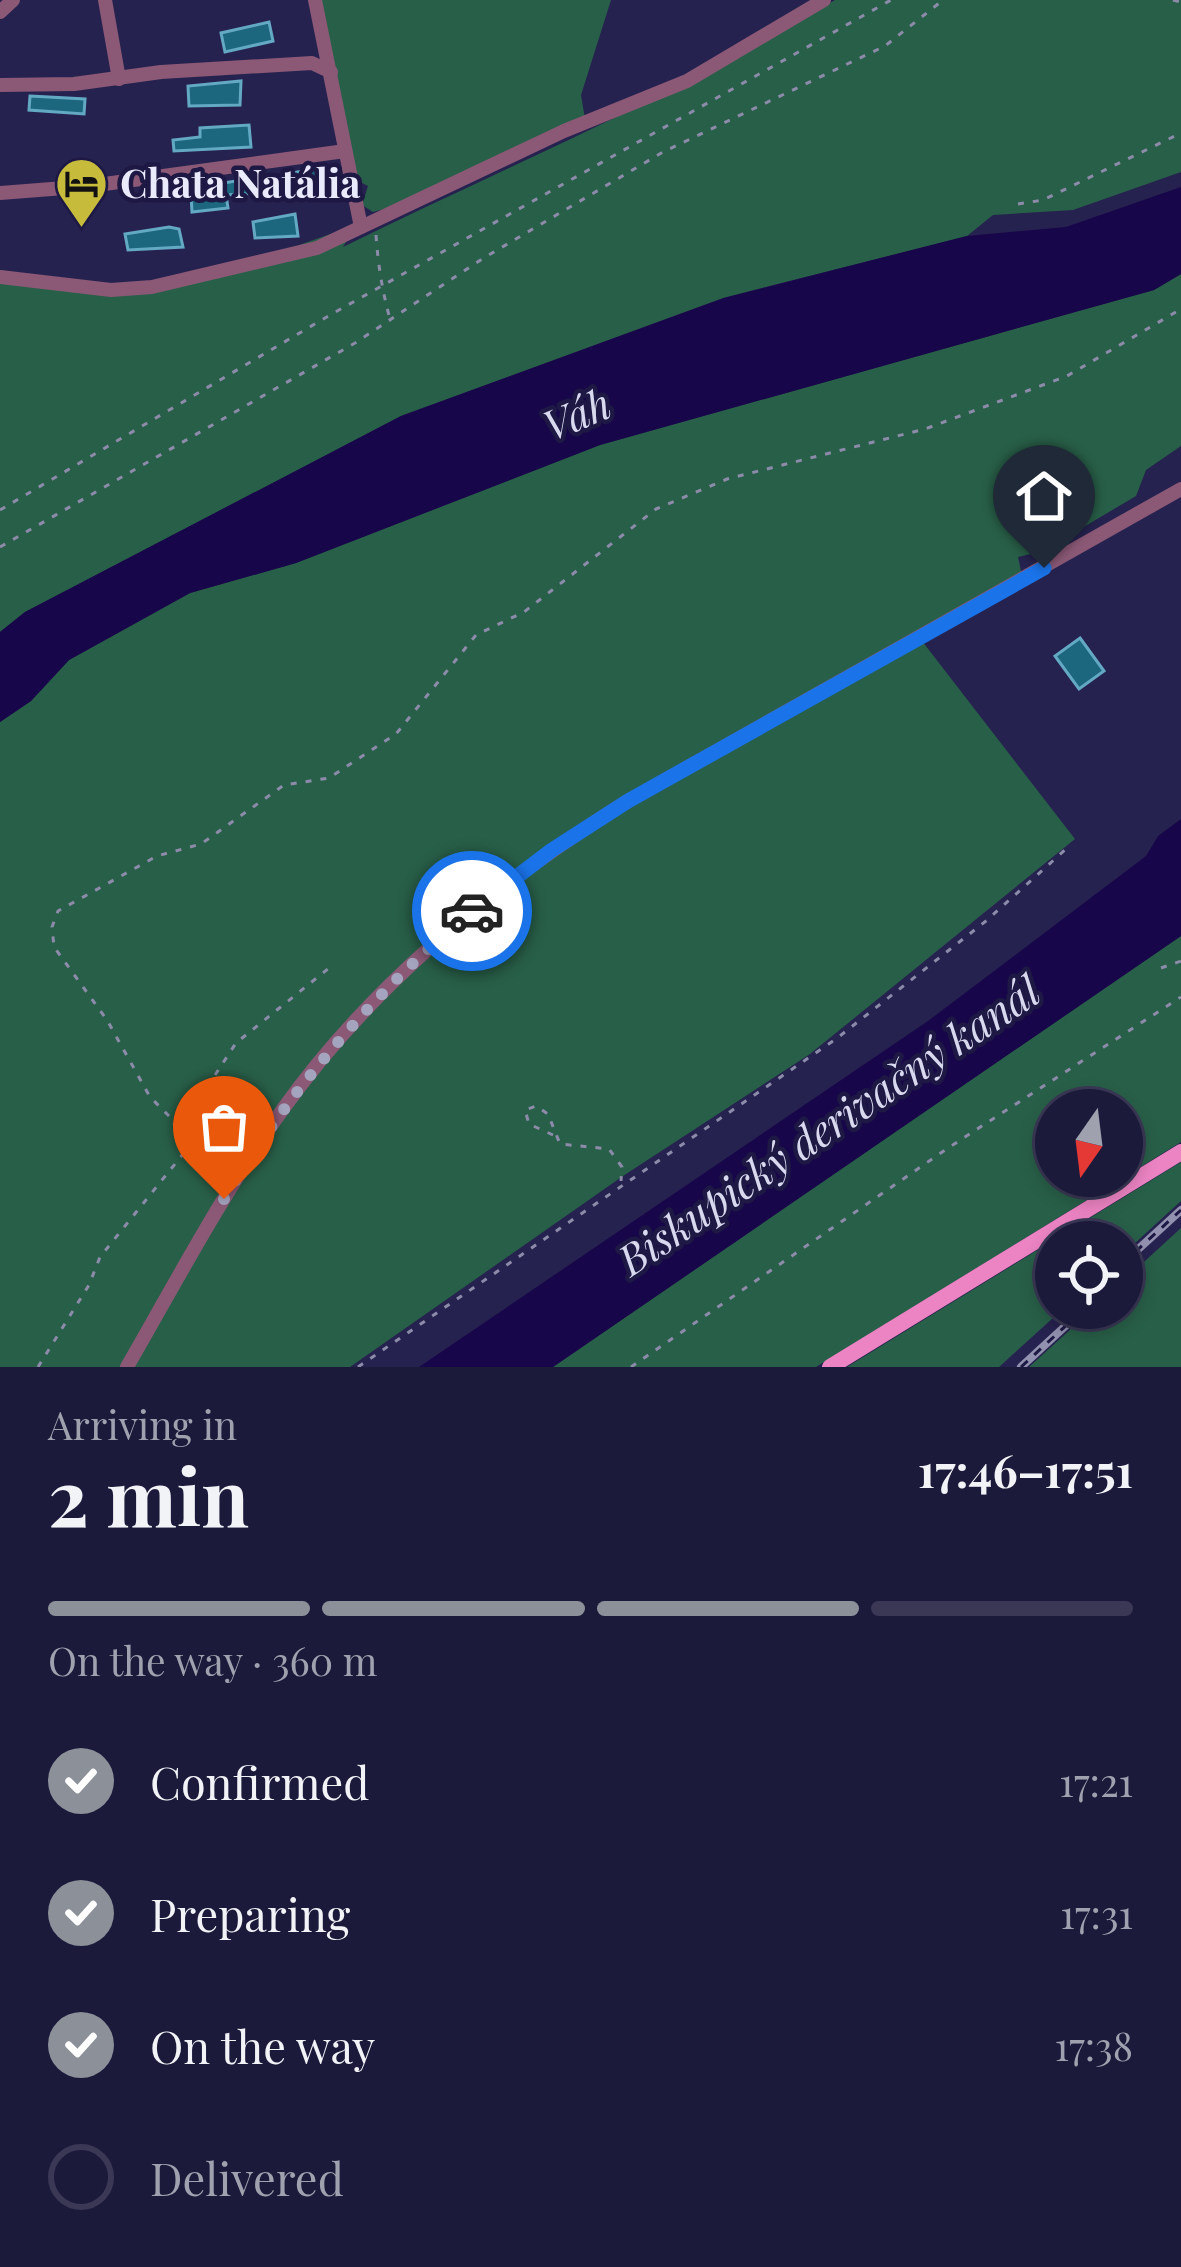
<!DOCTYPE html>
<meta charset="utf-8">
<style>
body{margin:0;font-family:"Playfair Display",serif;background:#252342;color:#f1f3f6;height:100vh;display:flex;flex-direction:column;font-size:45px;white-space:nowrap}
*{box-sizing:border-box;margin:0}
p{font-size:39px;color:#a0a1af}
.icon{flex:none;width:66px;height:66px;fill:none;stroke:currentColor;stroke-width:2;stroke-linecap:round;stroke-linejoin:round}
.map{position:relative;height:1367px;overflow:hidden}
.panel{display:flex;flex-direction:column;background:#1c1a3b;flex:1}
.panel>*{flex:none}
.needle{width:78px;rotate:194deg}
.buttons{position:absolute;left:1035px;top:1089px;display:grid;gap:24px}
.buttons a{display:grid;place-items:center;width:108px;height:108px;border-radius:50%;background:#1c1a3b;box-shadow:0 6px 18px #0003,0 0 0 3px #3a3855;font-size:60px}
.pin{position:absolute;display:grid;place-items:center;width:102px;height:102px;color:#fff;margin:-123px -51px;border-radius:50% 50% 50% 0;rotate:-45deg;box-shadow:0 0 12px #0007}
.pin .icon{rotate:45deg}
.courier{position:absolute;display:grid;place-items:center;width:120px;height:120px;margin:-60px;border:9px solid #1a73e8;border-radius:50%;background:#fff;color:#222;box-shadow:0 3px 15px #0007}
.headline em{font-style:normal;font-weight:700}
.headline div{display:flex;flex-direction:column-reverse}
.headline{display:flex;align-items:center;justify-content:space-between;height:204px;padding:0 48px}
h1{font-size:78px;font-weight:700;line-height:90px}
.bar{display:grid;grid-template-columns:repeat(4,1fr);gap:18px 12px;align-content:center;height:144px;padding:0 48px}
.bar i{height:15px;border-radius:9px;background:#3a3855}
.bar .selected{background:#8c9099}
.bar p{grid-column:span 4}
ol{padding:0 48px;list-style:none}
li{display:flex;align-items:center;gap:36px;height:132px}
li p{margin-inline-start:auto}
li .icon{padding:12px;border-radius:50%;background:#8c9099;color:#fff;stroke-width:4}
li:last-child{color:#a0a1af}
li i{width:66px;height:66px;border:6px solid #3a3855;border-radius:50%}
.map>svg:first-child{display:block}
</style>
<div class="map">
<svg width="1181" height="1367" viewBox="0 0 1181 1367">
<rect width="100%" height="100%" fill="#26224f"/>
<!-- green -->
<g fill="#285f48" fill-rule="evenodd">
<polygon points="320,0 611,0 581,95 585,119 399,205 373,212 362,205 368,186 356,180"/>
<path d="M835,0h346v172l-108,38 -80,5 -26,21 -244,62 -322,118 -376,196 -25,20v-362c49,8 109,19 158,13 68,-9 134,-36 198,-58l-13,22c165,-81 335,-152 492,-247z"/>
<polygon points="1181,274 1181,446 1146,470 1136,496 1043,551 1018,557 1024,585 922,641 1075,839 810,1054 623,1176 350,1367 0,1367 0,722 31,701 69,660 190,593 296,563 600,445 1154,290"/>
<path d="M1181,936v206l-365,225h-263zM1056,1110h66v66h-66z"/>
<polygon points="1181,1162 1181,1201 1122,1255 1122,1242 1056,1242 1056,1308 1064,1308 999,1367 847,1367"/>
<polygon points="1181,1228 1181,1367 1029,1367 1094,1308 1122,1308 1122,1282"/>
</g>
<!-- water -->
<g fill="#18064a">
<polygon points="1181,187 1181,274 1154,290 600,445 296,563 190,593 69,660 31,701 0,722 0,632 25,612 401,416 724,298 967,236 1066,227"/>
<polygon points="1181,819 1181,936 553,1367 419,1367 928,1021 1146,856 1158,836"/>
</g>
<!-- building -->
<g fill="#1c667e" stroke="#63a9c3" stroke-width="3">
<polygon points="269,22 273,41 225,52 221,33"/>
<polygon points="241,81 240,105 189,106 188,86"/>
<polygon points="30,96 85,99 84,114 29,110"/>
<polygon points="249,125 251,147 174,151 173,140 200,137 200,128"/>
<polygon points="321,167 326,196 305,200 303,189 282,192 279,176"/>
<polygon points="261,177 262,193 226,195 228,208 192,212 191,195 212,192 211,185"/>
<polygon points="295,214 298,236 255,238 253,222"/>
<polygon points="169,227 179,229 183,247 128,250 125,234"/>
<polygon points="1080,638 1104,671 1079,689 1055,656"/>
</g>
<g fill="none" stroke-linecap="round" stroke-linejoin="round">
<!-- path -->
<g stroke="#8d8baa" stroke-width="3" stroke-dasharray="6 9" stroke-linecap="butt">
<polyline points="1173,0 1181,2"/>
<polyline points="1018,204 1043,200 1181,133"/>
<path d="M376,235c2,29 6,55 14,84"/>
<polyline points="0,510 330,315 891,0"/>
<polyline points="0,547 355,343 482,259 663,152 885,46 943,0"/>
<polyline points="1161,968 1181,961"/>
<polyline points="175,1119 202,1095 236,1043 334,964"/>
<polyline points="553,1135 529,1124 525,1110 536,1106 548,1114 560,1144 609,1149 622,1167 621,1181"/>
<polyline points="38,1367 89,1285 100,1257 183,1154 173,1120 150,1097 107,1020 54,947 52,927 58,911 157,856 201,844 284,785 329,778 396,734 476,635 524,612 656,509 727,479 925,429 1067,376 1181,309"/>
<polyline points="358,1367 836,1039 986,921 1066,849"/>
<polyline points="631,1367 948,1148 1181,997"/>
</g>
<!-- minor -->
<g stroke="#8b5976" stroke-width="14">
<polyline points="105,0 119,79"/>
<polyline points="315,0 361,227"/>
<polyline points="0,12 13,0"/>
<polyline points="0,85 74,84 161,72 312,63 331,72"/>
<polyline points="0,193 90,186 345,151"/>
<polyline points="0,277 111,290 152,287 317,248 564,131 687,81 824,0"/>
<path d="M127,1367c50,-87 97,-176 156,-258 91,-127 213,-226 345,-308l553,-312"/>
</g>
<!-- major -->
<polyline stroke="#ec84c3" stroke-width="16" points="830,1367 1181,1152"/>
<defs>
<g id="rail">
<polyline points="1122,1264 1181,1210"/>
<polyline points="1021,1367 1085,1308"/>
</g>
</defs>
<!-- rail casing -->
<use href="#rail" stroke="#9291af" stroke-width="8"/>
<!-- rail -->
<use href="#rail" stroke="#1d1844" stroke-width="3" stroke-dasharray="9" stroke-linecap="butt"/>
</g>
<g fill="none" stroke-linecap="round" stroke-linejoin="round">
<!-- done -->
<path stroke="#a5a4bf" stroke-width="12" stroke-dasharray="0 21.6" d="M224,1199c66,-109 149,-206 248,-288"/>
<!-- route -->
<polyline stroke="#1a73e8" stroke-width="15" points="472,911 552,850 628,801 1044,568"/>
</g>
<!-- icons -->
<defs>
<symbol id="hotel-pin" viewBox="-11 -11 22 30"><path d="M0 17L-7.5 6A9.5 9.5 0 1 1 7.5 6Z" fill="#c7bb3c" stroke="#1d1844"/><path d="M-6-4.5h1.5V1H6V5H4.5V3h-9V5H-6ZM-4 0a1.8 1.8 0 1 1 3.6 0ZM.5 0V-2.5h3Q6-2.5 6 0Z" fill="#111"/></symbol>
</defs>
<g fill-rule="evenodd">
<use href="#hotel-pin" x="52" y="154" width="59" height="81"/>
</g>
<g text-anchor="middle" stroke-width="9" stroke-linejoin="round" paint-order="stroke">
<!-- poi labels -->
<g font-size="39" font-weight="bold" fill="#e9eafc" stroke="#1d1844" text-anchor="start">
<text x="120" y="198">Chata Natália</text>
</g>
<!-- water labels -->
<g font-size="42" font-style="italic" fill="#d8d9ee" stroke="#1d1844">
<text transform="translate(577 415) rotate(-23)" y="15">Váh</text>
<text transform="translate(829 1126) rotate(-34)" y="15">Biskupický derivačný kanál</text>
</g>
</g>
</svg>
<div class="buttons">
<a><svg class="needle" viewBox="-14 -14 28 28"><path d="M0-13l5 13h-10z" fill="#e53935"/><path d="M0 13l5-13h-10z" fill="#a0a1af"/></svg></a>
<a><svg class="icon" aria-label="locate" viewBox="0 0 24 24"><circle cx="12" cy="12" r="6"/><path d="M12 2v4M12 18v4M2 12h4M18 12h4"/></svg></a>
</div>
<div class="pin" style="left:224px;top:1199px;background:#ea580c"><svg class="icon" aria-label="bag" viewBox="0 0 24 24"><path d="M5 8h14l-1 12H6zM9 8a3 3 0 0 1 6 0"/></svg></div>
<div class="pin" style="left:1044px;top:568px;background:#1f2937"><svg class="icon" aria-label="home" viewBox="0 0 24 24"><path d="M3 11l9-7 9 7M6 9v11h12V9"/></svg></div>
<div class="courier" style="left:472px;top:911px"><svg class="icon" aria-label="car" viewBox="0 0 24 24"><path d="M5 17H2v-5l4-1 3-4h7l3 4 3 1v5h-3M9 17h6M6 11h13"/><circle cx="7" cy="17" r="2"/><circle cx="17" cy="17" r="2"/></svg></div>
</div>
<section class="panel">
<div class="headline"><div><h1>2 min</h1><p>Arriving in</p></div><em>17:46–17:51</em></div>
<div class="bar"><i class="selected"></i><i class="selected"></i><i class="selected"></i><i></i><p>On the way · 360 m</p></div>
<ol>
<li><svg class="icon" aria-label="check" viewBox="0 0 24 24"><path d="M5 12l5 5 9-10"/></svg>Confirmed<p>17:21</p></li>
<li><svg class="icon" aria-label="check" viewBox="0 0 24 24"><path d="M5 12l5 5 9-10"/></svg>Preparing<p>17:31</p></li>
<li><svg class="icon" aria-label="check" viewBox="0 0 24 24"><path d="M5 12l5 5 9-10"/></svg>On the way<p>17:38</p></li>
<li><i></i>Delivered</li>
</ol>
</section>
